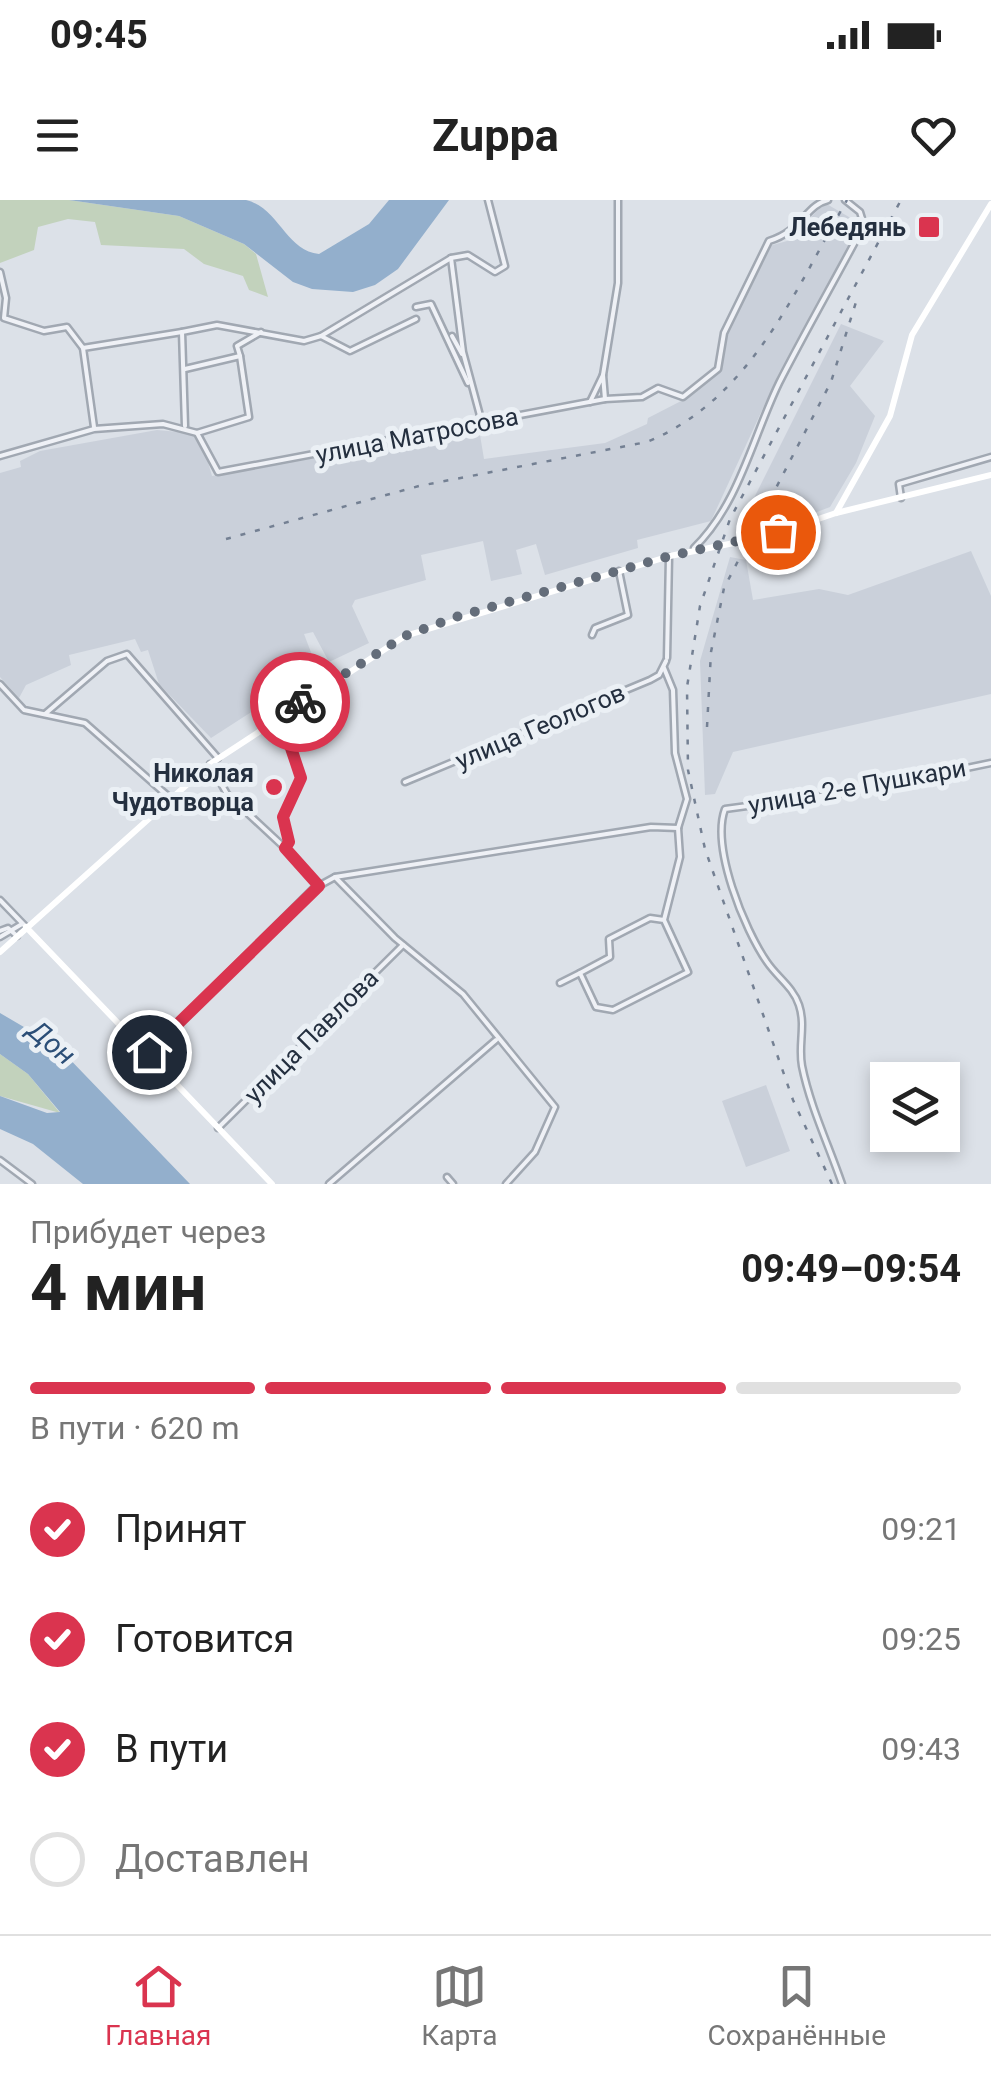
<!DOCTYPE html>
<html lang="ru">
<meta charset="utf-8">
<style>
body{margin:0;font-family:Roboto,sans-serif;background:#f2f2f2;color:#222;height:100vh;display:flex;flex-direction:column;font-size:38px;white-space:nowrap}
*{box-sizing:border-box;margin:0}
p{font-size:32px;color:#767676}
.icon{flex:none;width:55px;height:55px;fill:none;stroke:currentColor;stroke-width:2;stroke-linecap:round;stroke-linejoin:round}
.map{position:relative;height:984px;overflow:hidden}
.details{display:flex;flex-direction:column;background:#fff;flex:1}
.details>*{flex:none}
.buttons{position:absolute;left:870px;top:862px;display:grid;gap:20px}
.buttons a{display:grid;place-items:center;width:90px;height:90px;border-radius:0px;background:#fff;box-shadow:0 5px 15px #0003;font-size:50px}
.pin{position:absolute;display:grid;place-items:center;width:85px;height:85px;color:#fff;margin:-42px;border:5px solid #fff;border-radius:50%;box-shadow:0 2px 10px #0007}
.courier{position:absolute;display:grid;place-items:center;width:100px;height:100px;margin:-50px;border:8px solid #da344f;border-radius:50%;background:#fff;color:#222;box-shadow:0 2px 12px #0007}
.headline em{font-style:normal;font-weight:700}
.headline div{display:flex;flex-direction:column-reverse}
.headline{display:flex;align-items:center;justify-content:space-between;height:170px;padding:0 30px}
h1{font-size:65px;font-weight:700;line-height:75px}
.bar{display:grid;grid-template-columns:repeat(4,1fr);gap:15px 10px;align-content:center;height:120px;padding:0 30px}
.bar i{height:12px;border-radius:8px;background:#e0e0e0}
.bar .selected{background:#da344f}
.bar p{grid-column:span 4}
ol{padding:0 30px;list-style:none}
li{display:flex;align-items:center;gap:30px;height:110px}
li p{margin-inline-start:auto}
li .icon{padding:10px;border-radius:50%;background:#da344f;color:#fff;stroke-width:4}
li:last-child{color:#767676}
li i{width:55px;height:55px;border:5px solid #e0e0e0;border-radius:50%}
.status{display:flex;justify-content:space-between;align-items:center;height:70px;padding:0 50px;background:#fff;direction:ltr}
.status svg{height:28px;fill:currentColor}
header{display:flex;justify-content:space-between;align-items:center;height:130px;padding:0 30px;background:#fff;font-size:45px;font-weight:700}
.menu{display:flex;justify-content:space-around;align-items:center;height:140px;border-top:2px solid #e0e0e0;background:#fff;font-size:28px;color:#767676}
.menu a{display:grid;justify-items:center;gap:5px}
.menu .selected{color:#da344f}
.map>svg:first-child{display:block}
</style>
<div class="status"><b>09:45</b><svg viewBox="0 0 49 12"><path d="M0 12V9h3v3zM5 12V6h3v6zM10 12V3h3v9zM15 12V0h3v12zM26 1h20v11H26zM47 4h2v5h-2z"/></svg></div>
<header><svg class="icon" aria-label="menu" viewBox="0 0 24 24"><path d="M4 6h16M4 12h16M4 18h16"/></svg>Zuppa<svg class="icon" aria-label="heart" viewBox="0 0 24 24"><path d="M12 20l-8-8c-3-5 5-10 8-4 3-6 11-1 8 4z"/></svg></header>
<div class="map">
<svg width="991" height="984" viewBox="0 0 991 984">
<rect width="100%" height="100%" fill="#dce1e8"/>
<!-- built -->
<g fill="#cad0da">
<polygon points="825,3 861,24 776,180 711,321 637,340 638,348 545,375 536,344 516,350 522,374 491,381 483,341 421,355 426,380 355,400 352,406 369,443 329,462 313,432 304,434 312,455 305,458 313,472 211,538 159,484 148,450 141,452 135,439 69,455 71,465 26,485 19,498 0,477 0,273 21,267 20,261 40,251 157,230 190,233 204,248 212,276 479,229 484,259 605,243 647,224 648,218 685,199 719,172 726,131 769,46 787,41"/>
<polygon points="841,124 884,141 850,186 875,216 856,263 830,307 775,328 737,332"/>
<polygon points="971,351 991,396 991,494 733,552 715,594 705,595 700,461 730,357 746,360 753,400 819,389 848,395"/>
<polygon points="766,885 790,951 746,967 722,901"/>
</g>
<!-- green -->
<g fill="#c2d2bc">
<polygon points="0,0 69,0 179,16 244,44 256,54 268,97 249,90 243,76 204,64 184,49 101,45 95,22 68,19 38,27 34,50 0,63"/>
<polygon points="0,854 28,874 60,913 0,896"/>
</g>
<!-- water -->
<g fill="#93afcc">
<path d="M69,0h177c33,8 40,51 73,54l50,-30 20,-24h60l-51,69 -23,16 -22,7 -41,-3 -19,-7 -49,-38 -65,-28z"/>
<polygon points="0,813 58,847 190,984 83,984 33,944 0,929 0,896 47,913 60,912 28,874 0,854"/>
</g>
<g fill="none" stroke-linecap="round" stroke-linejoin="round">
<defs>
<g id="street">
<polyline points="0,72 6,98 4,118 44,131 67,127 83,148"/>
<polyline points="416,107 431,104 468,183"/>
<polyline points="321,136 350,151 416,119"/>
<polyline points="452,136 462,154"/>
<polyline points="240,156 237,146 261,132"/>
<polyline points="603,175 618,83 618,0"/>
<polyline points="590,202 603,175 605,199"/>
<polyline points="482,223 463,152 451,58 468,55 495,72 505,66 488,0"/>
<polyline points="185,226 182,132 217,125 304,141 321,136 451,58"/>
<polyline points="94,227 83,148 182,132"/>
<path d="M197,233l21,39 387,-73 37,-2 16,-9 25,9 35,-28 6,-36 45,-92c33,-10 37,-36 59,-41"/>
<polyline points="0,256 94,229 163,224 197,233 249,217 240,156 185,169"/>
<polyline points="901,298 899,284 991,257"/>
<path d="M694,348c45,-44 58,-109 85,-165 27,-53 57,-105 85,-158l-4,-13 -15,-12"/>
<polyline points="592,435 595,428 628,415 619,371"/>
<polyline points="667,458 669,357"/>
<polyline points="664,468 673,490 675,553 687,599 678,628"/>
<polyline points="0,484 24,510 85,523 169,597"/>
<polyline points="45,514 107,461 127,454 218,558"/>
<polyline points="274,520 291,548 301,577 283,617 289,642 285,648 319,686"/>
<polyline points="210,564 227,594 285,648"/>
<polyline points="405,582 650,480 659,475 666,461"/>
<polyline points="335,677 395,738 463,794 555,907 535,952 506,984"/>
<polyline points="0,700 26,727"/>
<polyline points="664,720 650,718 609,739 610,757 580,773 596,807 613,810 688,772 664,720 680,657 678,628"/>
<polyline points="0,731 8,728 17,736"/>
<polyline points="0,737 22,724"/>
<polyline points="560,783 580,773"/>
<polyline points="149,852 313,689 335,677 651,627 678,628"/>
<polyline points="218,928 403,745"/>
<polyline points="0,960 32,984"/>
<polyline points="447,977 453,984"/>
<polyline points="329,984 496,840"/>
<path d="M842,984c-13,-38 -32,-78 -40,-118 -4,-21 4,-40 -3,-61 -6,-18 -22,-28 -32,-43 -23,-33 -56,-115 -42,-153l125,-17 141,-29"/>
</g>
</defs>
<!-- street casing -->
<use href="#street" stroke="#a1a8b2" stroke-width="9"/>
<!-- street -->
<use href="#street" stroke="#eff1f6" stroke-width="4"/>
<!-- secondary -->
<g stroke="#fff" stroke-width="6">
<polyline points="836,313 890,216 912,135 991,4"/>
<polyline points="26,727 272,984"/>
<polyline points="0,752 210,564 405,436 670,356 768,336 836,313 991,275"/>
</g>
<!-- rail -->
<g stroke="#748093" stroke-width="2.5" stroke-dasharray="5 10" stroke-linecap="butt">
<path d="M226,339l193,-53 228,-44c104,-43 147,-150 200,-242"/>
<polyline points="707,527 711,452 724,388 831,182 856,102"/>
<polyline points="832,984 793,900 705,649 688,570 687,487 700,406 730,319 901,0"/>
</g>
</g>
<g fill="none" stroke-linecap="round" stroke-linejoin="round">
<!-- done -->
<polyline stroke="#646d7a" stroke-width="10" stroke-dasharray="0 18" points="300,502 405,436 456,417 670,356 778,332"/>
<!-- route -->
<polyline stroke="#da344f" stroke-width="12" points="149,852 319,686 285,648 289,642 283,617 301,578 291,548 274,520 300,502"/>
</g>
<!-- markers -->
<g fill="#da344f" stroke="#ebf0f5" stroke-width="4">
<rect x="917" y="15" width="24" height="24" rx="5"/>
<circle cx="274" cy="587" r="10"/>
</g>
<g text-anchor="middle" stroke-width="10" stroke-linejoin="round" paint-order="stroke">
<!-- poi labels -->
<g font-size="25" font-weight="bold" fill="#242f3f" stroke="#ebf0f5" text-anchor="end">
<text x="906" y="36">Лебедянь</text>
<text x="254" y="582">Николая<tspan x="254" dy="29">Чудотворца</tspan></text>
</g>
<!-- street labels -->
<g font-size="25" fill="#242f3f" stroke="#ebf0f5">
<text transform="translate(417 235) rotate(-11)" y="9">улица Матросова</text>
<text transform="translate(540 526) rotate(-23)" y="9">улица Геологов</text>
<text transform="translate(857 586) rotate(-10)" y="9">улица 2-е Пушкари</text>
<text transform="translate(311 836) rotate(-45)" y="9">улица Павлова</text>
</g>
<!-- water labels -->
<g font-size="28" font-style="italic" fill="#2b4e77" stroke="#ebf0f5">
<text transform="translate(52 842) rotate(40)" y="10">Дон</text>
</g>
</g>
</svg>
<div class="buttons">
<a><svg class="icon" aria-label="layers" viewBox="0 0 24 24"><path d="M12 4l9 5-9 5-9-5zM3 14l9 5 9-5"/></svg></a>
</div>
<div class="pin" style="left:778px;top:332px;background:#ea580c"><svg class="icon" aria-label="bag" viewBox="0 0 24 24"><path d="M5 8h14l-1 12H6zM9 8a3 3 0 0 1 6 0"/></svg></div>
<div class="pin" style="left:149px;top:852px;background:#1f2937"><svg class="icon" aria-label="home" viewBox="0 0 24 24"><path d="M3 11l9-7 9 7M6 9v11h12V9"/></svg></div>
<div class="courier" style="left:300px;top:502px"><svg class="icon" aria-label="bike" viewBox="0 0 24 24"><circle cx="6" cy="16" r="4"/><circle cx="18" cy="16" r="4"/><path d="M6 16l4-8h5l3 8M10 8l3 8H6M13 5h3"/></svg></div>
</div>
<section class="details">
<div class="headline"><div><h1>4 мин</h1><p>Прибудет через</p></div><em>09:49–09:54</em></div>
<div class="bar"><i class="selected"></i><i class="selected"></i><i class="selected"></i><i></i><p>В пути · 620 m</p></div>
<ol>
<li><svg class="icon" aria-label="check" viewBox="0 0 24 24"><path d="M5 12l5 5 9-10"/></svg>Принят<p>09:21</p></li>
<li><svg class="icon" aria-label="check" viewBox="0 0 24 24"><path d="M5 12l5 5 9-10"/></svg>Готовится<p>09:25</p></li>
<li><svg class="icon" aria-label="check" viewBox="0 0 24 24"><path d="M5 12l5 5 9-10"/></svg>В пути<p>09:43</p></li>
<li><i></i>Доставлен</li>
</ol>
</section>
<nav class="menu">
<a class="selected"><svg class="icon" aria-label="home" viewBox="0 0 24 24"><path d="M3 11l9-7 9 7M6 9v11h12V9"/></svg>Главная</a>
<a><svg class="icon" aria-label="map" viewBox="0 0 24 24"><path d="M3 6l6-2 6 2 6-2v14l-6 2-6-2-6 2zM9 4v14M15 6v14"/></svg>Карта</a>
<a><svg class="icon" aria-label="saved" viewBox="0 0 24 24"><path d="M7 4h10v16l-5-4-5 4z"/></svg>Сохранённые</a>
</nav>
